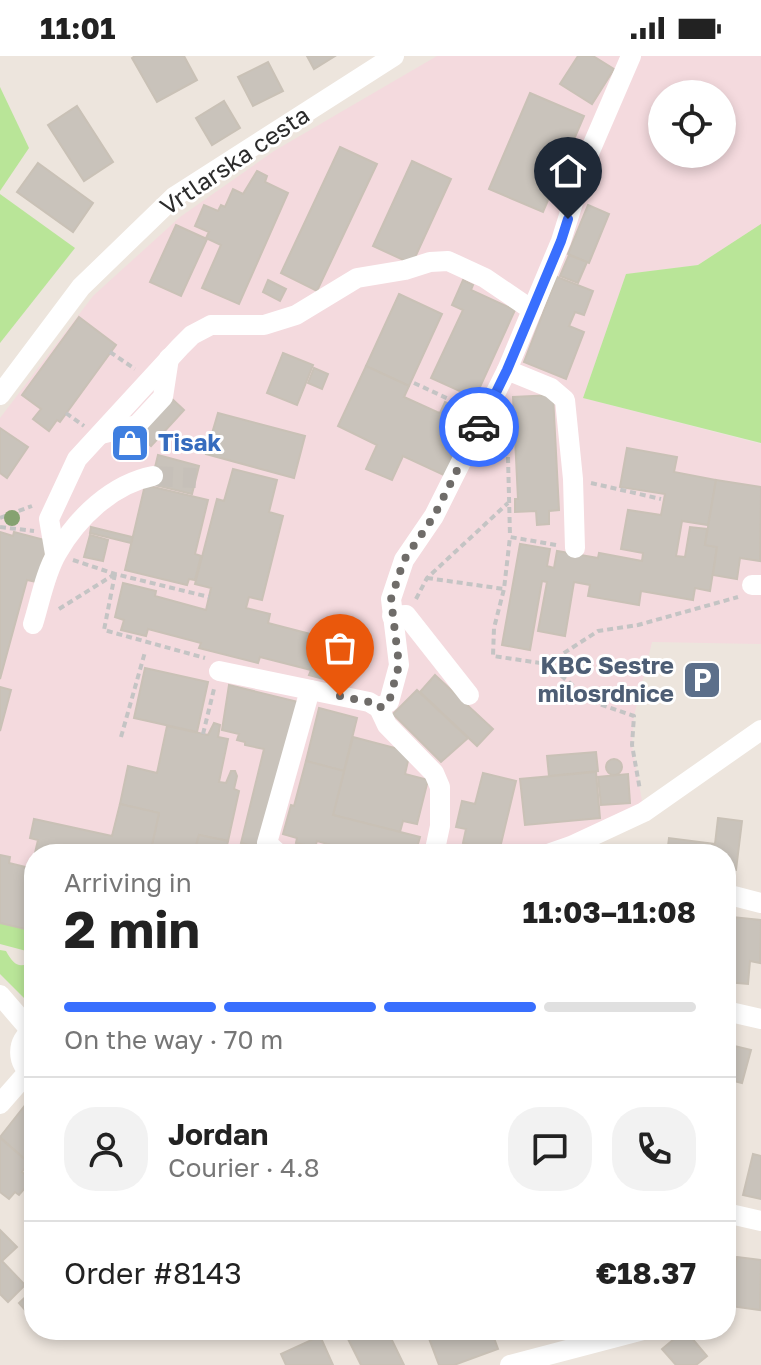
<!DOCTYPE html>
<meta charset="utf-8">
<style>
body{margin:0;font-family:"Golos Text",sans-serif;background:#f2f2f2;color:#222;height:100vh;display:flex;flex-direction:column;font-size:30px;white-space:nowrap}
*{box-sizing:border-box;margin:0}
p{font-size:26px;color:#767676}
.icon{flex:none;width:44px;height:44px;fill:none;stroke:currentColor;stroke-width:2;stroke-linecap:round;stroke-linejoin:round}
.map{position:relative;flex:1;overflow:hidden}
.side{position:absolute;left:24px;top:788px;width:712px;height:496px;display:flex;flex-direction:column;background:#fff;border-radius:32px;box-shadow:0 4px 12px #0003}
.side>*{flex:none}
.buttons{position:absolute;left:648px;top:24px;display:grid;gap:16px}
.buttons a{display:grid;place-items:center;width:88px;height:88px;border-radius:50%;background:#fff;box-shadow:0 4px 12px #0003;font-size:40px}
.pin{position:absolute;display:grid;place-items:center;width:68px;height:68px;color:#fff;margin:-82px -34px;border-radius:50% 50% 50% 0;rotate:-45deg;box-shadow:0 0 8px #0007}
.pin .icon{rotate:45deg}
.courier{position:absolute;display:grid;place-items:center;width:80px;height:80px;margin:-40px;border:6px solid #396ffe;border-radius:50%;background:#fff;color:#222;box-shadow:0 2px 10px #0007}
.headline em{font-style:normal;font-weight:700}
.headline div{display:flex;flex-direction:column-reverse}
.headline{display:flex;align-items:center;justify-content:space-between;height:136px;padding:0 40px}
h1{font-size:52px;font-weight:700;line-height:60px}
.bar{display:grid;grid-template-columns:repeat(4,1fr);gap:12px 8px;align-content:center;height:96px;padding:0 40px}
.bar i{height:10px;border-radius:6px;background:#e0e0e0}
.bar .selected{background:#396ffe}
.bar p{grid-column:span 4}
.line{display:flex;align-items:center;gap:20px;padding:0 40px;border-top:2px solid #e0e0e0}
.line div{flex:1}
.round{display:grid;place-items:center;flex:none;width:84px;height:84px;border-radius:32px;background:#f2f2f2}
.status{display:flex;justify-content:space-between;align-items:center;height:56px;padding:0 40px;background:#fff;direction:ltr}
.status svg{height:22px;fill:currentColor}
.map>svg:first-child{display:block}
</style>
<div class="status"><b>11:01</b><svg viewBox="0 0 49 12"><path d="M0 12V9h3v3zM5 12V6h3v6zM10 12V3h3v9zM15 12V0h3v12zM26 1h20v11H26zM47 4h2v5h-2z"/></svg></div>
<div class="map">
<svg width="761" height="1309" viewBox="0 0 761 1309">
<rect width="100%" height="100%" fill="#ede5dd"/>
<!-- medical -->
<path fill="#f4dade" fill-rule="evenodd" d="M437,0h324v168l-63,41 -71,9 -44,124 178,46v200l-109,-2 -18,74 -2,29 12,67 -99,42h-511v77l-34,-8v-505l93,-122 87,-79 94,-66zM662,38h60v60h-60z"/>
<!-- green -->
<g fill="#b9e598">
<polygon points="0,31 29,92 0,135"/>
<polygon points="0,138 75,192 0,287"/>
<polygon points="761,168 761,387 583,342 626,218 698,209"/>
<polygon points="0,867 34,875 34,897 0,888"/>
<path d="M0,894l6,1c8,15 15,19 28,8 0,14 0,28 -9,40l-25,-25z"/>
</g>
<!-- building -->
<g fill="#c9c3bb" stroke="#c9c1b6" stroke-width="2">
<polygon points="135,0 184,0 197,24 157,46 132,2"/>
<polygon points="307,0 335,0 314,13"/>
<polygon points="578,0 593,0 614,13 592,48 560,28"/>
<polygon points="268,6 283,35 253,50 238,21"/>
<polygon points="530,37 584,60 543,156 489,133"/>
<polygon points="224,45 240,72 212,89 196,62"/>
<polygon points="77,50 113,106 84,125 48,69"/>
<polygon points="340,91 377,108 317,235 281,217"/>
<polygon points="412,105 451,123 412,208 373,190"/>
<polygon points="38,107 93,147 73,176 17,136"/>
<polygon points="257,115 267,120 265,126 288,137 239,248 202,232 221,189 206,182 209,176 195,170 204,149 218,155 221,149 225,151 233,133 243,138"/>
<polygon points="588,149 609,158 589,207 568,198"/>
<polygon points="176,169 207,183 181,240 150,226"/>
<polygon points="569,199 587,206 578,227 560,220"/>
<polygon points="557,221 593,235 584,259 575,256 569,270 584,276 566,323 524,306"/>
<polygon points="268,224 286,233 280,245 263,236"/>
<polygon points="463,224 473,229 471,234 515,254 475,342 431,322 463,254 452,249"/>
<polygon points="399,238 442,258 409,330 366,310"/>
<polygon points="79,261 116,289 60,366 57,364 49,375 33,363 41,353 22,339"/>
<polygon points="283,297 313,309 297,349 267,337"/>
<polygon points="366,310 409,330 404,341 437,356 440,357 445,346 476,360 448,421 403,400 392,424 366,413 377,389 338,370"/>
<polygon points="314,312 328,318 322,333 308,327"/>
<polygon points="553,339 559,454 549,455 549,468 537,469 536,455 515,456 515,443 518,443 513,341"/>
<polygon points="170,341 184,354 151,390 137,377"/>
<polygon points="218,357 305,380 294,422 206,398"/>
<polygon points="0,372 28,391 7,422 0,417"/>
<polygon points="627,392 677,401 674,416 716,424 708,469 682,465 676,500 685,501 690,471 707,473 705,489 717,491 710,535 695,532 693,544 641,535 639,549 588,540 590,529 574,526 565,580 538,575 547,526 542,525 530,594 502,589 520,488 550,493 547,510 554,512 557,495 598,502 599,497 642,505 643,497 621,493 628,454 661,459 665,438 620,431"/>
<polygon points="158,399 199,410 192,438 151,428"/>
<polygon points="233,413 277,424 269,456 283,460 262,544 249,541 246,552 270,558 268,567 318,580 320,574 347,580 343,596 352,598 347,617 337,615 335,626 309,619 311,614 260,601 258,607 199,592 201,587 148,573 146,580 121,574 124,564 115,561 123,527 156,535 155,540 206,554 211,532 195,528 217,443 224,445"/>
<polygon points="716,424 761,431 760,505 740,502 737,523 713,519 717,491 705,489"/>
<polygon points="145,429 208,444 195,498 201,500 195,524 189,523 187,529 125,514"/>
<polygon points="91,471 132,481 131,487 90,477"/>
<polygon points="0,476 13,480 14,476 48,485 37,526 27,524 0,623"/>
<polygon points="90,479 108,484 103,505 84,501"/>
<polygon points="145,612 208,626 197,676 134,662"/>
<polygon points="435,619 493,673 477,690 420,636"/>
<polygon points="229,629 298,646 263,792 241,787 264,693 245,689 245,686 237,684 239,678 222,674"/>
<polygon points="0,631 11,634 0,675"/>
<polygon points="417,634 468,682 441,706 393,658"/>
<polygon points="319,652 357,662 344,715 306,705"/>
<polygon points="214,667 220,669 218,681 228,683 219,726 226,727 231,715 235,715 237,720 234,733 239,735 228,785 199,779 194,798 150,798 159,757 120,748 128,710 157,717 167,670 208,679"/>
<polygon points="353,681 410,696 405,718 428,724 417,768 403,765 400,776 333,759"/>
<polygon points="596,696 598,715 549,720 547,700"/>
<circle cx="614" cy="711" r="8"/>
<polygon points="306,705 344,715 333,759 420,781 415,798 364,798 317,785 315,791 296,787 297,782 283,778 291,749 294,750"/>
<polygon points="596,716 600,762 525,769 520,723"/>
<polygon points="483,717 516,725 499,796 463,787 466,773 456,771 462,745 475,748"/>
<polygon points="628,718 630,747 601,749 598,721"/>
<polygon points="120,748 159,757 150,798 35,797 38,784 30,782 34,763 112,780"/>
<polygon points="718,762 742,765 736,814 726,813 726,798 667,798 669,782 715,788"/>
<polygon points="199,779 228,785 225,798 194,798"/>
<polygon points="0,799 10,801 9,807 34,813 34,859 30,874 0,867"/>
<polygon points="732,861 761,864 760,907 750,905 748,928 726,926"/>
<polygon points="726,988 751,994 742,1027 726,1023"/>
<polygon points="30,1043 34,1047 34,1100 29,1107 0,1081"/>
<polygon points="0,1082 29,1107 22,1116 32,1124 19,1139 15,1136 9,1143 0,1136"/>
<polygon points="753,1098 761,1100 761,1143 743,1139"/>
<polygon points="0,1174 17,1191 2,1205 25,1229 8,1246 0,1238"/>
<polygon points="737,1201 761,1204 760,1254 730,1250"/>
<polygon points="34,1233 34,1264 19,1247"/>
<polygon points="355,1274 387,1274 404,1309 361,1309 346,1279"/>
<polygon points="436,1274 491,1274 498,1293 454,1309 439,1309 427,1277"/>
<polygon points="685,1274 707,1300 696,1309 676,1309 662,1293"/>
<polygon points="320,1280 333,1309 286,1309 281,1298"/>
</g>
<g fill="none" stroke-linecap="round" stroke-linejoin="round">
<!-- minor-tunnel -->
<polyline stroke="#c6c0b9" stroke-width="20" stroke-dasharray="20 10" stroke-linecap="butt" points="153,420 196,422"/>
<!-- path -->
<g stroke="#c4c4c4" stroke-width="4" stroke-dasharray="6 4" stroke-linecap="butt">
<polyline points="110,296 135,313"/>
<polyline points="414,327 466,351"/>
<polyline points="66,357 84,370"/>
<polyline points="507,361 510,480"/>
<polyline points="591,427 661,443"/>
<polyline points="0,462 32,450"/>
<polyline points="0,471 34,475"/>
<polyline points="556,489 510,481 504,533 494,572 493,600 547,608 593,646 634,660 632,689 640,734"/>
<polyline points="73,504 115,518 209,541"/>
<polyline points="115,518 104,574 205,602"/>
<polyline points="427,522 504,533"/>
<polyline points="416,543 427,522 508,447"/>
<polyline points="59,553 115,518"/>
<polyline points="547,608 598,575 638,569 738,541"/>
<polyline points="203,678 214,633"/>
<polyline points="121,681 145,596"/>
</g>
<!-- minor -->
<g stroke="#fff" stroke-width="20">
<polyline points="507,314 551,332 565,344 573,423 575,492"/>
<polyline points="0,339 81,231 174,141 394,0"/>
<polyline points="101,378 137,369 163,341 169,302"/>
<polyline points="55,498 49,463 77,403 180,291 192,279 211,269 264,269 296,259 357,222 405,214 430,206 448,205 485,222 532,254"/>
<polyline points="752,529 761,529"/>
<polyline points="392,560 406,559 469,639"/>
<path d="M33,568c7,-22 12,-51 24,-71 20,-35 55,-69 96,-77"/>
<polyline points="219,615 369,646 379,652"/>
<polyline points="279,798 267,787 310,634"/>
<polyline points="434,798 440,770 440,731 434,717 387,669 379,652 389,646 399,609 391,543 404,504 434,460 507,314 561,185 587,102 631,0"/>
<polyline points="548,798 571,790 644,756 761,674"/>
<polyline points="726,838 761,847"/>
<polyline points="0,939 31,975"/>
<polyline points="726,955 761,963"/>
<path d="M34,973c-19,13 -18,34 0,47"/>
<polyline points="0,1048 28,1016"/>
<polyline points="726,1157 761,1165"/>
<polyline points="510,1309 643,1274"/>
</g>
</g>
<!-- trees -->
<circle fill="#86a271" cx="12" cy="462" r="8"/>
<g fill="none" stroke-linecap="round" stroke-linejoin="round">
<!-- done -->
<polyline stroke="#6f6c69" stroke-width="8" stroke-dasharray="0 14.4" points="340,640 369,646 379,652 389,646 399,609 391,543 404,504 434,460 479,371"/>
<!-- route -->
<polyline stroke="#396ffe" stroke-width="10" points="479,371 507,314 561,185 568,163"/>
</g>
<!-- icons -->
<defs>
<symbol id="shop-square" viewBox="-11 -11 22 22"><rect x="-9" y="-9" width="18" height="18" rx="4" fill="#3f7fe0" stroke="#fff"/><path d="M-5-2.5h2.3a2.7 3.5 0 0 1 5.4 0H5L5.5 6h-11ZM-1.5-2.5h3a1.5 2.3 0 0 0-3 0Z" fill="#fff"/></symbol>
<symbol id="parking-square" viewBox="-11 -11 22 22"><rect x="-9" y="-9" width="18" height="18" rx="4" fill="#5c6f8a" stroke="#fff"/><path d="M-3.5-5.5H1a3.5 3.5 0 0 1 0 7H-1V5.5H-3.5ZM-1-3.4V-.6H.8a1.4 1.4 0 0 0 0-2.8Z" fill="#fff"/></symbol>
</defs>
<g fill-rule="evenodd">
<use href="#shop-square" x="108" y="365" width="44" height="44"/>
<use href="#parking-square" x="680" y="602" width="44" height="44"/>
</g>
<g text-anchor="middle" stroke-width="6" stroke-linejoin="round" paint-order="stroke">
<!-- street labels -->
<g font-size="24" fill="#2b2b2b" stroke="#fff">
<text transform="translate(235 105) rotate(-34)" y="8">Vrtlarska cesta</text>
</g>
<!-- shop labels -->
<g font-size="24" font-weight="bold" fill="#366cbe" stroke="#fff" text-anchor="start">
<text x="158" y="395">Tisak</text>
</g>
<!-- service labels -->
<g font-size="24" font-weight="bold" fill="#4e5e75" stroke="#fff" text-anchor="end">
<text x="674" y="618">KBC Sestre<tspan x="674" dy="28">milosrdnice</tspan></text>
</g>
</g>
</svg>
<div class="buttons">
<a><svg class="icon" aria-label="locate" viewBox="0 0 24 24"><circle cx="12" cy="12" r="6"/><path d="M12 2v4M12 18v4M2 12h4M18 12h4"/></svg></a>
</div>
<div class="pin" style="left:340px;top:640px;background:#ea580c"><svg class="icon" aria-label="bag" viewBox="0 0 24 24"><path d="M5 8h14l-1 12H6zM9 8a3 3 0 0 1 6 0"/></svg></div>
<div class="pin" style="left:568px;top:163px;background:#1f2937"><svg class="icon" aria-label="home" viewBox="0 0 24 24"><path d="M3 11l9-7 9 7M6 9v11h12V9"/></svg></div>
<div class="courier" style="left:479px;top:371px"><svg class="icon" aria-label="car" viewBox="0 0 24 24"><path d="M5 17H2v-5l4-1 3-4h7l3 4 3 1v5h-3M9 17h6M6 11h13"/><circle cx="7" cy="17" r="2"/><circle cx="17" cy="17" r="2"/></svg></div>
<section class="side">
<div class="headline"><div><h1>2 min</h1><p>Arriving in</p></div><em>11:03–11:08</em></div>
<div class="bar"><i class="selected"></i><i class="selected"></i><i class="selected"></i><i></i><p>On the way · 70 m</p></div>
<div class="line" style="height:144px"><a class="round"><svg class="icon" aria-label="person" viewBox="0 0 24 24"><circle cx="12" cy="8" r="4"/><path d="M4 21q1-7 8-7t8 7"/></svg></a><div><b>Jordan</b><p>Courier · 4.8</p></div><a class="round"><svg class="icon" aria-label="chat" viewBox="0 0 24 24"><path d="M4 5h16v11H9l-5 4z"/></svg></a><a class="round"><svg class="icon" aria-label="phone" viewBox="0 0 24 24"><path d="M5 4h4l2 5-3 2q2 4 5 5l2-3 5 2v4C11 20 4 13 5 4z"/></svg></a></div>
<div class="line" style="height:104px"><div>Order #8143</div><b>€18.37</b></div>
</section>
</div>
